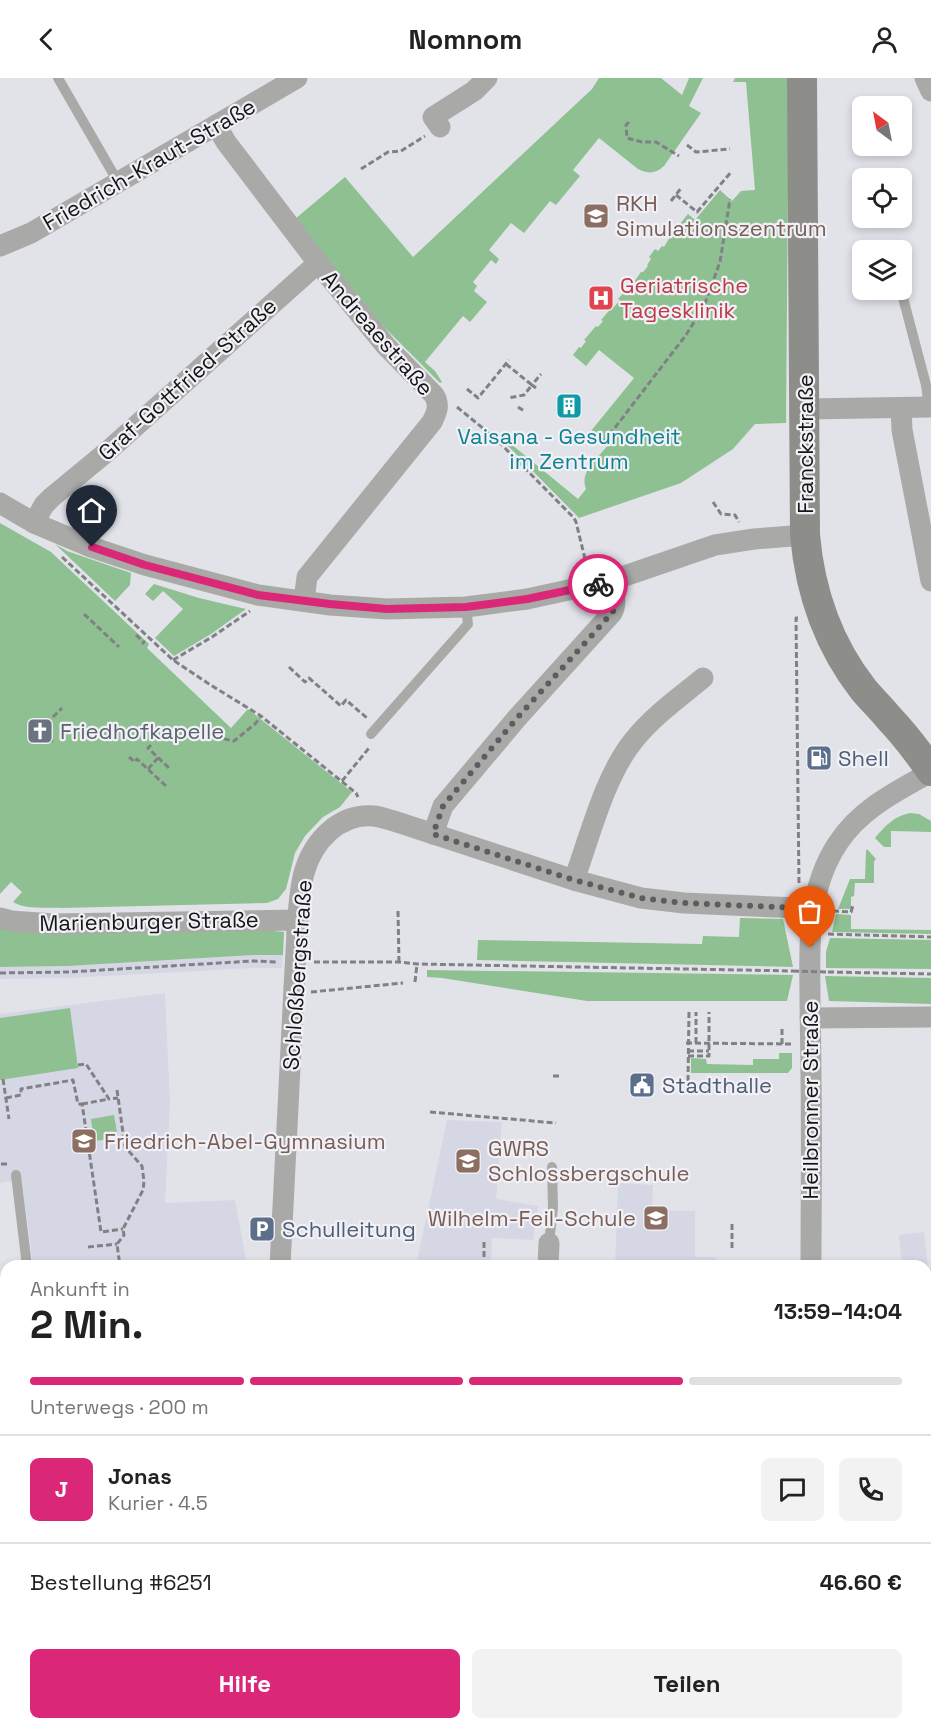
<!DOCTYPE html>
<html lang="de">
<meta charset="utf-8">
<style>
body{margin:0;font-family:"Space Grotesk",sans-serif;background:#f2f2f2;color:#222;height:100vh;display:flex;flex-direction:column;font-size:22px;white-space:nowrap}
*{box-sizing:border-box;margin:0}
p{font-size:20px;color:#767676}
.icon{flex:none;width:33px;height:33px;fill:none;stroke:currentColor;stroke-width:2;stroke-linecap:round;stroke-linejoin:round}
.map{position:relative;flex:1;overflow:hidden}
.side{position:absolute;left:0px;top:1182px;width:932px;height:470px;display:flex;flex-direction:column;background:#fff;border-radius:18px 18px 0 0;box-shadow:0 3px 9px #0003}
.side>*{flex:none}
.needle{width:39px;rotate:328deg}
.buttons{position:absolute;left:852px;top:18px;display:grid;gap:12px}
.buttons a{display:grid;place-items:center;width:60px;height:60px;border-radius:9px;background:#fff;box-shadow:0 3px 9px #0003;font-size:30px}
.pin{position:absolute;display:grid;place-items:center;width:51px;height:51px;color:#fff;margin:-62px -26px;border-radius:50% 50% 50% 0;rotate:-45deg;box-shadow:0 0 6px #0007}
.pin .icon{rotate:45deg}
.courier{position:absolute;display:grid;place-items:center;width:60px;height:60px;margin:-30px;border:4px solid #db2777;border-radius:50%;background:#fff;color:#222;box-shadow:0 2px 8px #0007}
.headline em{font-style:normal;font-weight:700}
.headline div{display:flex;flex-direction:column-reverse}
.headline{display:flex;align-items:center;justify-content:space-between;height:102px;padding:0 30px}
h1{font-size:39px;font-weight:700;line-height:45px}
.bar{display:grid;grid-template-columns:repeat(4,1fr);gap:9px 6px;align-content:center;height:72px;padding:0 30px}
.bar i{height:8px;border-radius:4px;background:#e0e0e0}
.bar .active{background:#db2777}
.bar p{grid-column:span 4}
.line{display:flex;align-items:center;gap:15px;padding:0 30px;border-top:2px solid #e0e0e0}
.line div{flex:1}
.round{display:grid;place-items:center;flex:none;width:63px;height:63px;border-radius:9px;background:#f2f2f2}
.button{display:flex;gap:12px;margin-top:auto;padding:12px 30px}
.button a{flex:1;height:69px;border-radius:9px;background:#db2777;color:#fff;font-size:24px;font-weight:700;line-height:69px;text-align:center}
.button a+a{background:#f2f2f2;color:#222}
header{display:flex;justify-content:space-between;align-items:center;height:78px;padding:0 30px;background:#fff;font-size:27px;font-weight:700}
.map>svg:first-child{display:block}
</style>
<header><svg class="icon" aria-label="back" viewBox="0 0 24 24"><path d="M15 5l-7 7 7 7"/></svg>Nomnom<svg class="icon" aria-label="person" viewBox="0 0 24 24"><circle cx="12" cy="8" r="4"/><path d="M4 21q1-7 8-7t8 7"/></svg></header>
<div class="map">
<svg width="931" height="1651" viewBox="0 0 931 1651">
<rect width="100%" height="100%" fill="#e2e3e9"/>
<!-- built -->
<g fill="#d6d7e5">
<polygon points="253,877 283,877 282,890 253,890 69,900 0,901 0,889 68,888"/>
<polygon points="165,915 170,1024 165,1125 235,1122 247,1187 33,1188 22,1102 0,1105 0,936"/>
<polygon points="447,1042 502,1044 496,1121 538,1128 533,1162 492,1160 491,1188 416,1188"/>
<polygon points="618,1105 653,1107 652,1132 695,1133 695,1179 716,1179 716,1188 615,1188"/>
<polygon points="924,1154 931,1215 931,1268 926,1268 926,1188 902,1188 899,1157"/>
<polygon points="0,1268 6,1268 6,1423 0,1425"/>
</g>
<!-- green -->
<g fill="#8fc092">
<path d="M599,0h62l21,17 7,-17h14l-14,28 12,7 -37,53c-9,8 -16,8 -26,3l-39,-31 -26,32 7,6 -24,29 -6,-4 -26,32 -13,-10 -22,27 10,9 -3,5 -5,-4 -18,22 4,4 -3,5 13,11 -17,20 -7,-6 -38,46 10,9 7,11 -2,1 -59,-59 -86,-105 50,-42 68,80 179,-168z"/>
<path d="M735,0h54l-3,345 -31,1 -22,25 -52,34 -102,35 -80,-81 1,-2 78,64 8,-10c-7,-17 12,-31 22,-44l-17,-14 43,-53 -35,-28 -13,16 -13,-11 6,-8 2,1 5,-7 -2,-1 12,-14 2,1 5,-6 -2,-1 12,-14 1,1 6,-7 -2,-1 12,-14 1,1 10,-14h2l5,-6 -1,-1 4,-6 -2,-2 6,-8 3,2 4,-5 2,1 9,-15 2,1 5,-6 -1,-2 9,-11 7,6 25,-30 12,11 9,-10 14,-1 -9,-108h-13z"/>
<path d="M0,445l51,29 98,92 -2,4 84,80 17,-19 104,83 -12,15 -17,10 -18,19 -10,17 -9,36 -8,10 -11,4 -205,5c-15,-1 -36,2 -49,-6l9,-10 -11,-10 -11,12z"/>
<polygon points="55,466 67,473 131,495 130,507 115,523"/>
<polygon points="154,506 199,520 246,531 211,556 174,578 155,560 183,531 163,513 153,523 145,516"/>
<path d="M910,735l9,1 12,7v11l-40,-1v16h-7l-9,-9c10,-12 19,-22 35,-25z"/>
<polygon points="867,771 876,781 874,783 874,805 855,805 854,818 851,819 851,831 838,831 850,801 865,801 866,773"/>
<polygon points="836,836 851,837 851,851 931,852 931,856 832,854"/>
<polygon points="740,840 783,841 793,889 477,882 478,862 702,866 703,858 739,859"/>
<polygon points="0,847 270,850 275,853 284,854 283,877 253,877 68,888 0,889"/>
<polygon points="830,860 931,862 931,891 826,890 826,874"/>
<polygon points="427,892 793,897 787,923 587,923 442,900 427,899"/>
<polygon points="825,898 931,900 931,926 829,923"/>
<polygon points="70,930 78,990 0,1002 0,940"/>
<polygon points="779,975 792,975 792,990 788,995 691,995 691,980 706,981 707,986 753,987 753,981 779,981"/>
<polygon points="114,1037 118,1060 94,1063 91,1041"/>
<polygon points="6,1423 6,1524 0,1524 0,1425"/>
</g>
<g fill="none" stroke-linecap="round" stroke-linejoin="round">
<!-- path -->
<g stroke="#808185" stroke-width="3" stroke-dasharray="6 3" stroke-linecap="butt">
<polyline points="629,44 626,47 627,60 642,64 656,64 679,78"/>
<polyline points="687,67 696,74 730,71"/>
<polyline points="361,91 388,74 401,73 425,58"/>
<polyline points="676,117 697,134 732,93"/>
<polyline points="671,123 682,109"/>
<polyline points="506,286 532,307 524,317 508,320"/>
<polyline points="536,310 532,307 541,296"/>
<polyline points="467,311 478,320 509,282"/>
<polyline points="457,329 496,361 574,440 576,444 587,489"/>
<polyline points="518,329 524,333"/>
<polyline points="604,364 686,257 704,228 720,184 730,121"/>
<polyline points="713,424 721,436 735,437 739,444"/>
<polyline points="62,479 173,582 209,606 261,638 356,715 358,719"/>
<polyline points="84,536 119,569"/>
<polyline points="798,540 796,540 799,807"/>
<polyline points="136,557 144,564 142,566"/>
<polyline points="173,582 212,559 250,533"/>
<polyline points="289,589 305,604 309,600 341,628 346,622 367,640"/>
<polyline points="53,639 62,630"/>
<polyline points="215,659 234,663 255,646 261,638"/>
<polyline points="48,660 53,664"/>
<polyline points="151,667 148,670 169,690"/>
<polyline points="129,679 135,684 137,681 167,709"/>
<polyline points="148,691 158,680"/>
<polyline points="342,703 369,670"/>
<polyline points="398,833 399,884"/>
<polyline points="833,833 851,834 853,827"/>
<polyline points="828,856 931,859"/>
<polyline points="314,884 399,884 417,886 793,893"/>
<polyline points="828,894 931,896"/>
<polyline points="0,895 69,894 253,883 277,884"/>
<polyline points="415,904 417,886"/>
<polyline points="311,914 403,905"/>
<polyline points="686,965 792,966"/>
<polyline points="696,965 696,934"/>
<polyline points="782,966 782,950"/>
<polyline points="688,973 709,973"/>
<polyline points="688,978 709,978 709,934"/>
<polyline points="78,987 86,986 109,1021 118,1020"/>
<polyline points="553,998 561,998"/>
<polyline points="3,1001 9,1041"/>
<polyline points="688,1003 689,933"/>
<polyline points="117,1012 125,1069 142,1088 144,1103 143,1112 123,1151 124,1157 117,1166 120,1188"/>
<polyline points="6,1020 21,1017 21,1011 73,1002 78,1026 82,1026 83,1032 101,1154 123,1151"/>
<polyline points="82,1026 109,1021"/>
<polyline points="430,1034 556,1045"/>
<polyline points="1,1086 9,1086"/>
<polyline points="732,1146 732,1173"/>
<polyline points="88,1169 117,1166"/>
<polyline points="484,1188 484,1163"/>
<polyline points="0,1238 6,1237"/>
<polyline points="2,1395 2,1417 6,1417"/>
<polyline points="0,1445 6,1440"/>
<polyline points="926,1493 931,1494"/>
<polyline points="327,1646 329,1651"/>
<polyline points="86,1651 86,1646"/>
</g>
<!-- lane -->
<g stroke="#a9aaa7" stroke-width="10">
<polyline points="58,0 118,104"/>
<polyline points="901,212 926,307 929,329"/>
<polyline points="371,656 468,546 466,529"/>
<polyline points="16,1097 27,1188"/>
<polyline points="549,1165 553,1130 552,1089"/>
</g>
<!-- street -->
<g stroke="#a9aaa7" stroke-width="21">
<polyline points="925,0 931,13"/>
<path d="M216,47l10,17 92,121 68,83 48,49c6,10 3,17 -2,27l-125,155 -3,24"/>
<polyline points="440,49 433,39 474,13 487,0"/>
<polyline points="0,168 31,155 297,0"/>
<polyline points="901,330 902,352 931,503"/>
<polyline points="805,331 931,329"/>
<polyline points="0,425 34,445 91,469 145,487 258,517 330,527 387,531 466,529 527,521 610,503 715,467 754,461 805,457"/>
<polyline points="34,445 44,427 52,419 109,372 318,185"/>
<path d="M433,756l10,-28 74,-88 95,-105c6,-11 1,-21 -2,-32"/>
<path d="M574,802c16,-44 31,-105 60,-140 19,-24 46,-43 69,-62"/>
<polyline points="0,840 11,843 54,846 298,842"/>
<path d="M297,855c1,-20 2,-41 7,-60 9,-32 35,-60 70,-57 8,1 15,4 23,6l177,58 67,18 43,5 115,5 13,1"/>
<polyline points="810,940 931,939"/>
<polyline points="280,1188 294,910"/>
<polyline points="548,1188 549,1165"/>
<path d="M811,1188c0,-62 1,-125 0,-187 0,-29 -1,-58 -1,-87 -1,-51 -2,-104 28,-149 22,-34 59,-52 93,-71"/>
<polyline points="0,1260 6,1259"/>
<polyline points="926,1285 931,1285"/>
<polyline points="926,1547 931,1547"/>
<polyline points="926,1641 931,1641"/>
<polyline points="541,1651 541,1646"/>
<polyline points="659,1651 659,1646"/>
<polyline points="809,1651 809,1646"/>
</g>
<!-- secondary -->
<path stroke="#8d8e8a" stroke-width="30" d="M802,0l3,457c5,57 23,109 58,154 8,10 17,18 25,28 16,17 30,35 43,54"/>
<!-- path-bridge -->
<polyline stroke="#808185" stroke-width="3" stroke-dasharray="6 3" stroke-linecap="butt" points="793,893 826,894"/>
<!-- street-bridge -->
<polyline stroke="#a9aaa7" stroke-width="21" points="294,910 297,855"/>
</g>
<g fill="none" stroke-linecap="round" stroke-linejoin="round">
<!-- done -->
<path stroke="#5d5d60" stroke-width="6" stroke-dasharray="0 10.8" d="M598,506l12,-3c3,11 8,21 2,32l-95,105 -74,88 -10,28 141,46 67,18 43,5 115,5 14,1 -3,39"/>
<!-- route -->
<polyline stroke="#db2777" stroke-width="8" points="92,469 145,487 258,517 330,526 387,531 466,529 527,521 598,506"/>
</g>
<!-- icons -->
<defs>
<symbol id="school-square" viewBox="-11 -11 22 22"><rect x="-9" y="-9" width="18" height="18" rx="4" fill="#8d6e63" stroke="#f0f0f6"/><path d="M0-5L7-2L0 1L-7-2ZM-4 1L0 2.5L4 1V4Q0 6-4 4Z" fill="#fff"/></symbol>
<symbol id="hospital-square" viewBox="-11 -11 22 22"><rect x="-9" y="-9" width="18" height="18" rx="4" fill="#e0444e" stroke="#f0f0f6"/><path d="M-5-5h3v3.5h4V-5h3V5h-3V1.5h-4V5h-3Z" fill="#fff"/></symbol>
<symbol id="building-square" viewBox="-11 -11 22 22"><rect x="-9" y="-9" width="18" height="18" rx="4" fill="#0f9aa8" stroke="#f0f0f6"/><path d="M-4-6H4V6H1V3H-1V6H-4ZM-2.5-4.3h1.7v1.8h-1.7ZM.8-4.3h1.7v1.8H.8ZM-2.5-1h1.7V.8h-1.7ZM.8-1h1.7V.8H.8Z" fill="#fff"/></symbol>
<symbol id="church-square" viewBox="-11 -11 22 22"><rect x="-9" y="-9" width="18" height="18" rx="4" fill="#6b7280" stroke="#f0f0f6"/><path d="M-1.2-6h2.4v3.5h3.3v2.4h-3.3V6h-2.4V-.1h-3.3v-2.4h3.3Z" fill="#fff"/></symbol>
<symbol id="fuel-square" viewBox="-11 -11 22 22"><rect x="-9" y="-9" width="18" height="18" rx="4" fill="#5c6f8a" stroke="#f0f0f6"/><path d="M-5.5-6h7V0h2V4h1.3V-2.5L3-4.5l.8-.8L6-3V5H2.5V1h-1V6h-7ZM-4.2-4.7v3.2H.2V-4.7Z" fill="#fff"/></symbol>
<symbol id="civic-square" viewBox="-11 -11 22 22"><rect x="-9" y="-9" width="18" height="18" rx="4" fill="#5c6f8a" stroke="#f0f0f6"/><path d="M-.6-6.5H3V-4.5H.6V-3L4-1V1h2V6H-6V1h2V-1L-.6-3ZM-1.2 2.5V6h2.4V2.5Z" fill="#fff"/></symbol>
<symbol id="parking-square" viewBox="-11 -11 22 22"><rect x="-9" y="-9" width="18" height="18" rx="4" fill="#5c6f8a" stroke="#f0f0f6"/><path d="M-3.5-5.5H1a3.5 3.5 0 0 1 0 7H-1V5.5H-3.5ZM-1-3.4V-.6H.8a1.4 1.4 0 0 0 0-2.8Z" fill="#fff"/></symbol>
</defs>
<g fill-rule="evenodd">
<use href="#school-square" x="581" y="123" width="30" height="30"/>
<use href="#hospital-square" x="586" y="205" width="30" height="30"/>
<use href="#building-square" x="554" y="313" width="30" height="30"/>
<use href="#church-square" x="25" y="638" width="30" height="30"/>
<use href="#fuel-square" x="804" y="665" width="30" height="30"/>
<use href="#civic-square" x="627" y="992" width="30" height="30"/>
<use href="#school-square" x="69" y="1048" width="30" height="30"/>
<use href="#school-square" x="453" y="1068" width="30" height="30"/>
<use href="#school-square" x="641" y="1125" width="30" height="30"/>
<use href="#parking-square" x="247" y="1136" width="30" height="30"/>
</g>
<g text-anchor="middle" stroke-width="4.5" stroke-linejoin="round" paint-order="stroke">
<!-- street labels -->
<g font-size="22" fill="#151517" stroke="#f0f0f6">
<text transform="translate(149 86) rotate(-30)" y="8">Friedrich-Kraut-Straße</text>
<text transform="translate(378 255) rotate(49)" y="8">Andreaestraße</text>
<text transform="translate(187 301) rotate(-42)" y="8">Graf-Gottfried-Straße</text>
<text transform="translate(805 366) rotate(-90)" y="8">Franckstraße</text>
<text transform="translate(149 843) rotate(-1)" y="8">Marienburger Straße</text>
<text transform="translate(297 897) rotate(-86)" y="8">Schloßbergstraße</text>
<text transform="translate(810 1022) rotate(-90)" y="8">Heilbronner Straße</text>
</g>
<!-- education labels -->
<g font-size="22" fill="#785e54" stroke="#f0f0f6" text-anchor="start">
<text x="616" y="133">RKH<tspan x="616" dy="25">Simulationszentrum</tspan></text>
<text x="104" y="1071">Friedrich-Abel-Gymnasium</text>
<text x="488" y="1078">GWRS<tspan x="488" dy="25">Schlossbergschule</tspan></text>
<text x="636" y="1148" text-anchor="end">Wilhelm-Feil-Schule</text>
</g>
<!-- health labels -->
<g font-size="22" fill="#be3a42" stroke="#f0f0f6" text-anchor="start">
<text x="620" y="215">Geriatrische<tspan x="620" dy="25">Tagesklinik</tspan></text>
</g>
<!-- culture labels -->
<g font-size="22" fill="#0d838f" stroke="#f0f0f6">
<text x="569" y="366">Vaisana - Gesundheit<tspan x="569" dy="25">im Zentrum</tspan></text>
</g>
<!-- worship labels -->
<g font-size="22" fill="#5b616d" stroke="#f0f0f6" text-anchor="start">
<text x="60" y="661">Friedhofkapelle</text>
</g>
<!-- service labels -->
<g font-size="22" fill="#4e5e75" stroke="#f0f0f6" text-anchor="start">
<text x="838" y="688">Shell</text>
<text x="662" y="1015">Stadthalle</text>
<text x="282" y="1159">Schulleitung</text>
</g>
</g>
</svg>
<div class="buttons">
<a><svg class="needle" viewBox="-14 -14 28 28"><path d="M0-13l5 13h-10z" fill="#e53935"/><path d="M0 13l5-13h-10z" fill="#767676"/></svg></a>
<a><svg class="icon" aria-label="locate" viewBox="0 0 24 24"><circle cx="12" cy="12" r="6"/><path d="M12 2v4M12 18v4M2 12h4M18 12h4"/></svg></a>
<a><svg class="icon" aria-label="layers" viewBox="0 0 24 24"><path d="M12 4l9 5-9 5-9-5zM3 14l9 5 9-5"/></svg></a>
</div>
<div class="pin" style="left:810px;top:870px;background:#ea580c"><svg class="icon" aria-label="bag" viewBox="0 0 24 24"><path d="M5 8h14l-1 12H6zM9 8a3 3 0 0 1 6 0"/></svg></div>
<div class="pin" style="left:92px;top:469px;background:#1f2937"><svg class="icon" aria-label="home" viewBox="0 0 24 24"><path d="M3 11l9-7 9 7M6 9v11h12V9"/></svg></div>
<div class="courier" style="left:598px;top:506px"><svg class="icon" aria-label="bike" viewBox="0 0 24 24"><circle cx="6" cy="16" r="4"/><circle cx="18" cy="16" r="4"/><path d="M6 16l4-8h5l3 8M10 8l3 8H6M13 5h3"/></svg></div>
<section class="side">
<div class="headline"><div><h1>2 Min.</h1><p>Ankunft in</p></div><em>13:59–14:04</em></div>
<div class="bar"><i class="active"></i><i class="active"></i><i class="active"></i><i></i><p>Unterwegs · 200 m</p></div>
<div class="line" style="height:108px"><b class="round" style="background:#db2777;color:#fff">J</b><div><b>Jonas</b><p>Kurier · 4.5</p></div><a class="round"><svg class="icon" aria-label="chat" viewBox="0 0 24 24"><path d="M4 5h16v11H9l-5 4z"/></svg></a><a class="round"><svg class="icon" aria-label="phone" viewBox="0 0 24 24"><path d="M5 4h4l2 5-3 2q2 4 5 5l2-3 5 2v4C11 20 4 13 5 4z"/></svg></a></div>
<div class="line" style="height:78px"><div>Bestellung #6251</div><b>46.60 €</b></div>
<div class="button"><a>Hilfe</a><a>Teilen</a></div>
</section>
</div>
